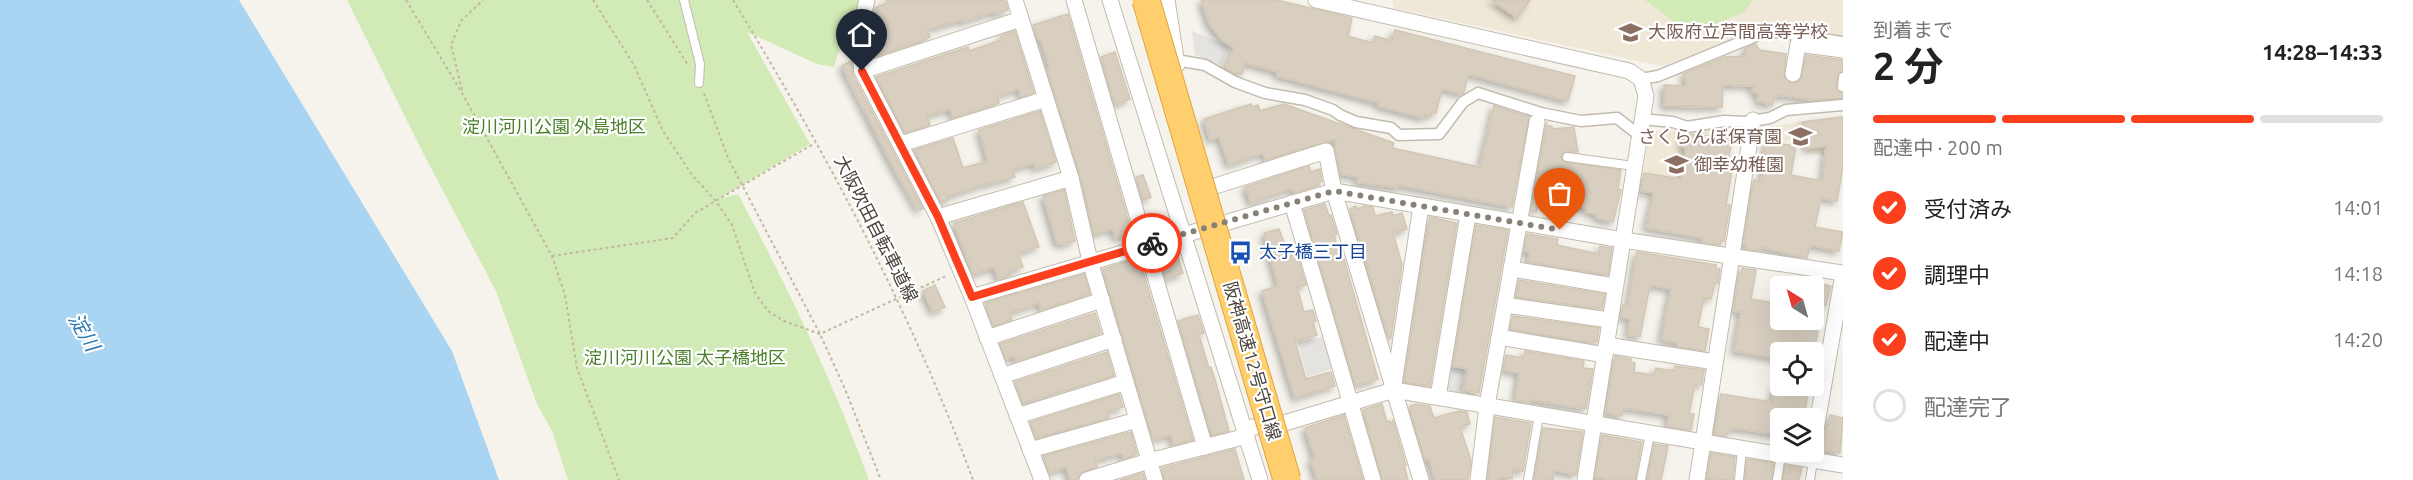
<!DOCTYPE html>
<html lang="ja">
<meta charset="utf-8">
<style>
body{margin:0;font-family:Ubuntu,"Noto Sans JP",sans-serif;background:#f6f6f6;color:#222;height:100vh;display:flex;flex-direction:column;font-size:22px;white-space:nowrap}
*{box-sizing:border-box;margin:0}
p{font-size:20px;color:#767676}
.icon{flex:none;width:33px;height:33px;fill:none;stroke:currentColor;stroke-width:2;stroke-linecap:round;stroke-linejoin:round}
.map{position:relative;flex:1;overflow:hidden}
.drawer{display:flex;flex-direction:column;background:#fff;width:570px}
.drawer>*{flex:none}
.needle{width:39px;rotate:323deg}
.controls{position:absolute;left:1770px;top:276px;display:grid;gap:12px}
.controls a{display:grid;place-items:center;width:54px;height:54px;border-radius:6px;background:#fff;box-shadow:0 6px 24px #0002;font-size:30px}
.pin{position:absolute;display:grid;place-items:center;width:51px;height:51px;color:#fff;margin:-62px -26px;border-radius:50% 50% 50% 0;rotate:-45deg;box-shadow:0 0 6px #0007}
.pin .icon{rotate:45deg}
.courier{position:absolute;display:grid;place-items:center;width:60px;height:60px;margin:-30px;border:4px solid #fc3f1d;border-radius:50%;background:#fff;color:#222;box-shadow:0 2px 8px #0007}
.overview em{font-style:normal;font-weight:700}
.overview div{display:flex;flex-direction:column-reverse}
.overview{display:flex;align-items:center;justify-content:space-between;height:102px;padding:0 30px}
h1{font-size:39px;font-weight:700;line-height:45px}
.bar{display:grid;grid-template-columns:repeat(4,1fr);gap:9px 6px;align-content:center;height:72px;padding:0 30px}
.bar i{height:8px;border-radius:4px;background:#e0e0e0}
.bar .active{background:#fc3f1d}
.bar p{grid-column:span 4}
ol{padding:0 30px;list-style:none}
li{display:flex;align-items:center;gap:18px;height:66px}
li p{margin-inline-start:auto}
li .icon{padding:6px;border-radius:50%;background:#fc3f1d;color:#fff;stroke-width:4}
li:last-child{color:#767676}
li i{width:33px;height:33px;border:3px solid #e0e0e0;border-radius:50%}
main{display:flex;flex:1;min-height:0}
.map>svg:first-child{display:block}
</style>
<main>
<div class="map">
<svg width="1843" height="480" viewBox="0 0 1843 480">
<defs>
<filter id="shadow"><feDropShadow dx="-3.5" dy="3.5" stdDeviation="3" flood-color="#0004"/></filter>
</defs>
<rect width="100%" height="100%" fill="#f6f3ec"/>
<!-- education -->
<g fill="#efe8d6">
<polygon points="1392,0 1843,0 1843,37 1768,27 1661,66 1394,8"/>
<polygon points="1843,115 1843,156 1807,154 1806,142 1757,140 1757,134 1767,127"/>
<polygon points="1714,129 1702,202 1640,193 1649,137 1656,131"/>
</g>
<!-- green -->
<g fill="#d2eab5">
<path d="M347,0h516l-4,15 -12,10 -13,42 -17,-3 -70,-32 63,112 -91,55 19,-5c49,92 95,187 131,286h-301l-16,-49 -15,-27 -41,-113 -74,-140z"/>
<polygon points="1645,0 1753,0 1744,12 1691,34"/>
</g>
<!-- parking -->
<g fill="#e5e3e0">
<polygon points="1192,31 1229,46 1221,65 1195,55"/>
<polygon points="1326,336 1335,368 1307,376 1298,343"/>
<polygon points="1450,367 1464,369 1461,393 1450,392 1447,387"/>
</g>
<!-- water -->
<polygon fill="#a9d4f2" points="0,0 239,0 452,351 499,480 0,480"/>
<!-- building -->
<g fill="#d8cfc1" stroke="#d3c7b4" stroke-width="1.5" filter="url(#shadow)">
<polygon points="886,0 1005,0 1008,10 995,14 994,12 962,22 961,20 927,30 930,37 922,41 870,58 870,42 884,38 875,8 887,3"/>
<polygon points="1201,0 1277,0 1352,18 1348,36 1373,43 1375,36 1392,41 1395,30 1575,76 1568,101 1468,74 1464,93 1462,94 1442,89 1436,113 1432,112 1431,116 1425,115 1424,118 1378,106 1379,103 1277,76 1278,72 1245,63 1242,74 1234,73 1224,67 1234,48 1222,40 1209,24"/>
<polygon points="1492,0 1530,0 1517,18"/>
<polygon points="1068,14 1132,233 1115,238 1113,229 1094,234 1080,175 1047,69 1050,68 1041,40 1038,40 1033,25"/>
<polygon points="1015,31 1034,93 1021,97 1019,89 997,96 999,103 953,118 950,109 927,116 930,125 905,133 876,77 968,47 969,51 1002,40 1001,36"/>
<polygon points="1756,44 1759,50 1786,54 1784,77 1791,83 1801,80 1806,55 1843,60 1843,71 1838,74 1836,86 1838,91 1843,93 1843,98 1812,100 1779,95 1778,97 1775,97 1772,105 1757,101 1759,94 1752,92 1754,86 1723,85 1722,107 1664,106 1664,85 1687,86 1683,74 1725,57 1747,56 1744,49"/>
<polygon points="1115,52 1130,99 1115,105 1101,57"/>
<polygon points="851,61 853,75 923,209 918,210 891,163 842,66"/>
<polygon points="1251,104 1252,107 1258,105 1260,111 1284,104 1394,143 1392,148 1480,167 1494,106 1529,117 1512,207 1398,185 1398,188 1357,182 1358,177 1341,174 1335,148 1336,139 1265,160 1263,153 1229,165 1219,137 1210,140 1204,119"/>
<polygon points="1040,111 1056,162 1035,169 1034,163 1012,170 1015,177 975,187 947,197 948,200 941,202 914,150 953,138 963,168 988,161 979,130"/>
<polygon points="1843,117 1843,166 1837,201 1821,198 1815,227 1843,232 1839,251 1810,245 1807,258 1760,247 1759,251 1746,249 1746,245 1744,244 1752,187 1754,180 1761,182 1766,142 1796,146 1791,175 1822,181 1826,146 1806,149 1803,122"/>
<polygon points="1547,122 1546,126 1552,126 1552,129 1574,127 1578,152 1564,152 1561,157 1564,162 1621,170 1618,189 1621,190 1613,222 1596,218 1596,214 1586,212 1587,208 1558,203 1558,205 1539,201 1536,212 1531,211"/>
<polygon points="1684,134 1732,138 1727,170 1732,171 1726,205 1730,205 1724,241 1721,241 1720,245 1702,242 1703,238 1646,228 1654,193 1641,191 1644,173 1681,179 1686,148 1682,147"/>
<polygon points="1309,166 1311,172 1320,169 1322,181 1318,183 1319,185 1294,193 1293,190 1290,189 1251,203 1245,187"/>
<polygon points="1143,175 1151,197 1143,200 1136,177"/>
<polygon points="1064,190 1075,241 1062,245 1062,243 1057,244 1043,196"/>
<polygon points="1023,202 1039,247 1018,253 1023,267 1009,271 1011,275 998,279 994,267 973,275 954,223"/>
<polygon points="1325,204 1329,216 1331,215 1337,234 1334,235 1341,260 1344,259 1378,379 1355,385 1304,210"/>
<polygon points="1356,206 1357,209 1365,206 1373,207 1375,216 1392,212 1393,216 1402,213 1407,229 1393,233 1402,264 1391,338 1389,339 1350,209"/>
<polygon points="1430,217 1457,223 1430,386 1404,382"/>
<polygon points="1476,225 1508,230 1479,393 1464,390 1468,369 1453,366"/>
<polygon points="1279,229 1289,255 1297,254 1306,285 1297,287 1304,312 1313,310 1316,321 1313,322 1317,335 1295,341 1306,379 1331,372 1335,386 1295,398 1262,291 1278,286 1264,233"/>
<polygon points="1527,234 1558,239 1557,245 1599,254 1600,246 1612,248 1608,275 1528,262 1530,252 1524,251"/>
<polygon points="1175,248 1183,273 1166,279 1158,253"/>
<polygon points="1637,252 1716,265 1716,268 1720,269 1718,283 1715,283 1711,299 1704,298 1698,327 1709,329 1705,351 1677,346 1678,343 1661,340 1671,289 1650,285 1640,337 1628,335 1630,319 1621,317 1623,305 1628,306"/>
<polygon points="1139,258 1193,440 1174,445 1171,435 1153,440 1103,269"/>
<polygon points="1742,268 1756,270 1751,299 1780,304 1780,320 1819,320 1815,352 1780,349 1780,359 1734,351 1741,312 1734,311 1739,273 1741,273"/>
<polygon points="1084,274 1090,294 1041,310 1039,303 1010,313 1012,320 993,326 985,303"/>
<polygon points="1519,280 1605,294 1602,309 1516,297"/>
<polygon points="1814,282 1831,286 1826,305 1814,302"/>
<polygon points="935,285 945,307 933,312 923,291"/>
<polygon points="1095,313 1101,333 1016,361 1014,356 1006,359 1000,344"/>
<polygon points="1198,315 1204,333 1199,335 1209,368 1211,367 1216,383 1229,431 1212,435 1178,321"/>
<polygon points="1513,316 1599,328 1597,342 1593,341 1593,343 1510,329"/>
<polygon points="1525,351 1584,361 1583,368 1593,369 1586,409 1530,400 1530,403 1515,400 1519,373 1503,370 1506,355 1524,358"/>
<polygon points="1107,352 1114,376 1023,403 1015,382"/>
<polygon points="1615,356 1631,359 1631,362 1635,363 1634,372 1654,375 1656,368 1674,371 1675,366 1704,370 1702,385 1695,384 1689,414 1694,414 1691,430 1667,426 1669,415 1624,408 1622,416 1606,413"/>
<polygon points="1775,386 1809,386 1804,418 1780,418 1780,435 1733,428 1724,436 1715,434 1721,394 1772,402"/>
<polygon points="1119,394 1123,407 1107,412 1109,418 1036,438 1030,422"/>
<polygon points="1382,404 1387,422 1390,421 1391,425 1393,420 1406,465 1404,465 1408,480 1382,480 1363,410"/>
<polygon points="1416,404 1430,406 1434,418 1459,411 1467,412 1470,424 1460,427 1471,460 1468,479 1435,480 1429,459 1425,460 1411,413 1410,406"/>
<polygon points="1344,415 1363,480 1317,480 1311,460 1315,458 1305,428"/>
<polygon points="1830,415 1843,418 1840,453 1823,450"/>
<polygon points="1495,417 1531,423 1523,471 1513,469 1512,479 1500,477 1500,480 1488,480"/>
<polygon points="1543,428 1583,432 1576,475 1554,470 1553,480 1535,480"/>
<polygon points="1131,432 1137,454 1124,459 1122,453 1095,461 1097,467 1080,473 1077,480 1070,480 1066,467 1050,473 1043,456"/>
<polygon points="1602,435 1642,442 1635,480 1610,480 1595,477"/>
<polygon points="1654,444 1668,446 1661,480 1647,480"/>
<polygon points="1235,449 1244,480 1164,480 1162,468"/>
<polygon points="1711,453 1735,457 1733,480 1707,478"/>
<polygon points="1747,459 1774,463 1771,480 1745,480"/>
<polygon points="1785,465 1802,468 1799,480 1783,480"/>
<polygon points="1143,473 1145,480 1120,480"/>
</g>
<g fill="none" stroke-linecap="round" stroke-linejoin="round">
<defs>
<g id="service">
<polyline points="684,0 700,64 699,83"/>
<polyline points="1842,87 1843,77"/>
<polyline points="1567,157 1634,166"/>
<polyline points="1528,480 1539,415"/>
<polyline points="1641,480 1650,434"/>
<polyline points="1739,480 1742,449"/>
<polyline points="1777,480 1781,455"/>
<polyline points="1810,480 1813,461"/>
</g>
<g id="pedestrian">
<polyline points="1176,60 1205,65 1235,82 1265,93 1305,100 1333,110 1340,115 1356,122 1391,128 1399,135 1439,134 1463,102 1478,93 1541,113 1581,121 1617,118 1639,135"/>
<polyline points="1641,79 1658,76 1768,31 1843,42"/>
<polyline points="1642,119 1673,122 1687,127 1724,121 1746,122 1770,118 1786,110 1843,105"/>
</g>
<g id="minor">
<path d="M867,0c-7,24 -9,45 -5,71l76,146 34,80 70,183"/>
<polyline points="1015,0 1071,178 1090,261 1155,480"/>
<polyline points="1074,0 1205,447"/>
<polyline points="1110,0 1260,480"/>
<polyline points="1167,0 1177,65"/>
<polyline points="1316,0 1629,71 1641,79 1646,96 1623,240 1843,273"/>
<polyline points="862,71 1021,19"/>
<polyline points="1793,74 1798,44 1843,50"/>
<polyline points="1753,120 1703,442 1843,465"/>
<polyline points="901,144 1046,99"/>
<polyline points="1209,188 1326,151 1334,191 1421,480"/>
<polyline points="1292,203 1373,480"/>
<polyline points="938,217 1071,178"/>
<polyline points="1512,269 1614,286"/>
<polyline points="972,297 1334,191 1623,240 1585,480"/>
<polyline points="1505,305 1609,320"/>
<polyline points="1499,337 1605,355"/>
<polyline points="987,338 1102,300"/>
<polyline points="1606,345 1715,362"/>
<polyline points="1002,376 1114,339"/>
<polyline points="1394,384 1421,206"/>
<polyline points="1438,397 1468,215"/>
<polyline points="1017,416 1126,382"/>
<polyline points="1245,428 1281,424 1394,390 1703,442 1697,480"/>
<polyline points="1814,441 1843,274"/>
<polyline points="1030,450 1137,420"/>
<polyline points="1087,480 1149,461 1247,436"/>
<polyline points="1478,480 1487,406 1537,122"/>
</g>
</defs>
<!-- service casing -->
<use href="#service" stroke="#c2bbae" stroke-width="10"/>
<!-- pedestrian casing -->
<use href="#pedestrian" stroke="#c2bbae" stroke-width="13"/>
<!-- minor casing -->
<use href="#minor" stroke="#c2bbae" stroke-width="17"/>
<!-- path -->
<g stroke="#c4b79f" stroke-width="2" stroke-dasharray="3 3" stroke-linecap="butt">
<polyline points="406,0 462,93 552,256 565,295 577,368 619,480"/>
<polyline points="593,0 634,65 663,131 692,175 716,201 732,225 755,293 768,311 784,321 820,334 946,276"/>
<polyline points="647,0 688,65"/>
<path d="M733,0c93,153 178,311 240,480"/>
<polyline points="462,90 451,45 461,21 483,0"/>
<polyline points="704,93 728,158 820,334 845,389 881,480"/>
<polyline points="552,256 673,238 695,213 815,143"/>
</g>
<!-- service -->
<use href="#service" stroke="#fff" stroke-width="8"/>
<!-- pedestrian -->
<use href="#pedestrian" stroke="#fff" stroke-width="10"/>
<!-- minor -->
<use href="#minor" stroke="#fff" stroke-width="15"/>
<defs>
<polyline id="motorway-bridge" points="1146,0 1287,480"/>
</defs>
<!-- motorway-bridge casing -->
<use href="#motorway-bridge" stroke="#e0a43c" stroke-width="29" stroke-linecap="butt"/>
<!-- motorway-bridge -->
<use href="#motorway-bridge" stroke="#ffcf6e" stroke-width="27"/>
</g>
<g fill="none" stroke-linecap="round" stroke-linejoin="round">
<!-- done -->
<polyline stroke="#878178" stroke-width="6" stroke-dasharray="0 10.8" points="1152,243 1334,191 1560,230"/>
<!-- route -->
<polyline stroke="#fc3f1d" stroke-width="8" points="862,71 938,217 972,297 1152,243"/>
</g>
<!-- icons -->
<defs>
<symbol id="school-bare" viewBox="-9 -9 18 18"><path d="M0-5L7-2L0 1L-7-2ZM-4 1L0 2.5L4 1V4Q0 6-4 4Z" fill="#8d6e63" stroke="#fff" stroke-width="2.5" paint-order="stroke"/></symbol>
<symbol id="bus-bare" viewBox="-9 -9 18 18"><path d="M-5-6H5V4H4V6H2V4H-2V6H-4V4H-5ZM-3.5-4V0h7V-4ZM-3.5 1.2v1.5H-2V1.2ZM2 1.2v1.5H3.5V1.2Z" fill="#1a4fb4" stroke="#fff" stroke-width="2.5" paint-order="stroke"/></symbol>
</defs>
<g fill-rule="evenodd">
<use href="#school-bare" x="1614" y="16" width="33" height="33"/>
<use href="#school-bare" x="1784" y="120" width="33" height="33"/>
<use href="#school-bare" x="1660" y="148" width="33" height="33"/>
<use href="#bus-bare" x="1224" y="236" width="33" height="33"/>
</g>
<g text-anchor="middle" stroke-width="4.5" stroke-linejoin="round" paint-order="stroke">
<!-- education labels -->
<g font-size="18" fill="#785e54" stroke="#fff" text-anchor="start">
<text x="1648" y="38">大阪府立芦間高等学校</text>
<text x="1782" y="143" text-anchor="end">さくらんぼ保育園</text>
<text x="1694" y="171">御幸幼稚園</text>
</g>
<!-- park labels -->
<g font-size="18" fill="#4a7f2a" stroke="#fff">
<text x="554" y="133">淀川河川公園 外島地区</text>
<text x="685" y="364">淀川河川公園 太子橋地区</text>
</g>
<!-- street labels -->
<g font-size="18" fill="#4b4439" stroke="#fff">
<text transform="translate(876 229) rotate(63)" y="6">大阪吹田自転車道線</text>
<text transform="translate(1252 361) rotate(74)" y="6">阪神高速12号守口線</text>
</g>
<!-- transit labels -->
<g font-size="18" fill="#164399" stroke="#fff" text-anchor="start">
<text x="1259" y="258">太子橋三丁目</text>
</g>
<!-- water labels -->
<g font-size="20" font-style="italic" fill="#2e7ab2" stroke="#fff">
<text transform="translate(84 332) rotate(60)" y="7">淀川</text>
</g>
</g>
</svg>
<div class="controls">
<a><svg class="needle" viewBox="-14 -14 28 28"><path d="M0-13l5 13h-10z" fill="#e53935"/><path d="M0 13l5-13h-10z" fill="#767676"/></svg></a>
<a><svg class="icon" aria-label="locate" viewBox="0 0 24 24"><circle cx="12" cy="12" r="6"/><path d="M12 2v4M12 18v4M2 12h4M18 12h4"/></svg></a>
<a><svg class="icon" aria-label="layers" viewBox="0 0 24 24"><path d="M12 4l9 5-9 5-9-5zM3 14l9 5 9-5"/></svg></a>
</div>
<div class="pin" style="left:1560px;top:230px;background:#ea580c"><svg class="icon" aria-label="bag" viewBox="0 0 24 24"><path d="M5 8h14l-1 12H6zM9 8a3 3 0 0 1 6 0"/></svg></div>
<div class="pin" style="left:862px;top:71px;background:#1f2937"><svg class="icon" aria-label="home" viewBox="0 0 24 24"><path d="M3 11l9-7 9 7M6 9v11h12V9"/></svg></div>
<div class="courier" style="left:1152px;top:243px"><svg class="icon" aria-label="bike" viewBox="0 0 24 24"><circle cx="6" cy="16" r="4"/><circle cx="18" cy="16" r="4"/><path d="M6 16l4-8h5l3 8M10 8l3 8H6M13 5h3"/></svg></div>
</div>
<section class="drawer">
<div class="overview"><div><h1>2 分</h1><p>到着まで</p></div><em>14:28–14:33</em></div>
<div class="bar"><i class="active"></i><i class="active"></i><i class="active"></i><i></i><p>配達中 · 200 m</p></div>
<ol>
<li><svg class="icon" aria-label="check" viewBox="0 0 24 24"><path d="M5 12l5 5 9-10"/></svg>受付済み<p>14:01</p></li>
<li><svg class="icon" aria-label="check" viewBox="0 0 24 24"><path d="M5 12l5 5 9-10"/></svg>調理中<p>14:18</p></li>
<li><svg class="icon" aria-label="check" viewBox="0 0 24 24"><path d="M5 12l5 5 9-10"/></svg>配達中<p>14:20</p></li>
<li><i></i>配達完了</li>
</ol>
</section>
</main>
